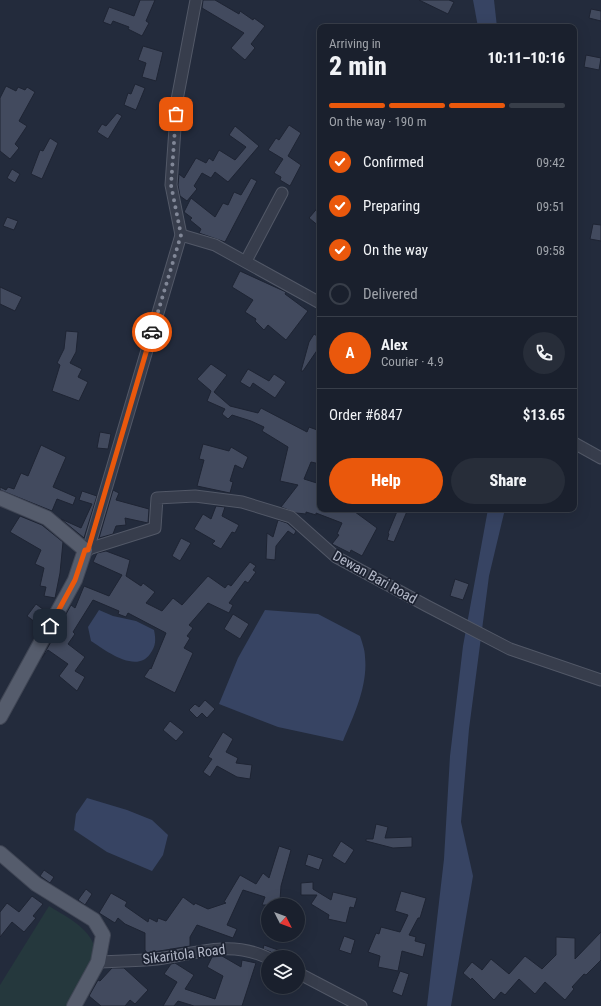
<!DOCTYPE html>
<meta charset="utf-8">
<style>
body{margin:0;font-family:"Roboto Condensed",sans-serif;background:#272d39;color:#f1f3f6;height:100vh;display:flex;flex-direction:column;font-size:15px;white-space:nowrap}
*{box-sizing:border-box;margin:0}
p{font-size:13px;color:#9fa3aa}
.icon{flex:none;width:22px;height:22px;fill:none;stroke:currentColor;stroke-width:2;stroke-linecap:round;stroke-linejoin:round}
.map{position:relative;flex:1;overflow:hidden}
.drawer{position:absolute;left:317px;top:24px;width:260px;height:488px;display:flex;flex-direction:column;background:#1a202d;border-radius:8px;box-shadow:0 4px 16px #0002,0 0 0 1px #383e49}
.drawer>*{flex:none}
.needle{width:26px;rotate:132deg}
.buttons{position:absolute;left:261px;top:898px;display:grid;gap:8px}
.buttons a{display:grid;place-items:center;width:44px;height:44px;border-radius:50%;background:#1a202d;box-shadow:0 4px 16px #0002,0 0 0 1px #383e49;font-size:20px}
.pin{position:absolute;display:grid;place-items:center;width:34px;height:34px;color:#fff;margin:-17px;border-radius:8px;box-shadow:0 2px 6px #0006}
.courier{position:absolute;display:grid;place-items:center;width:40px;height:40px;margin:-20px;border:3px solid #ea580c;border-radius:50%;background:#fff;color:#222;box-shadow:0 1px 5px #0007}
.summary em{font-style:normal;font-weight:800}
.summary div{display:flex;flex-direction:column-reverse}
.summary{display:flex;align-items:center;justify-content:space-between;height:68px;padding:0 12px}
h1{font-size:26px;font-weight:800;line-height:30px}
.bar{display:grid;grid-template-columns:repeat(4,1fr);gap:6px 4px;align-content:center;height:48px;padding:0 12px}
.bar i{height:5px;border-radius:3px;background:#383e49}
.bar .current{background:#ea580c}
.bar p{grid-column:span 4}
.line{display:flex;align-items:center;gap:10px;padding:0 12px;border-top:1px solid #383e49}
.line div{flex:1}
.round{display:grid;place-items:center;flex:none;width:42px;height:42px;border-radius:21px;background:#272d39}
ol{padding:0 12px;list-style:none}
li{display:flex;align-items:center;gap:12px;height:44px}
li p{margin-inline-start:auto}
li .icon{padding:4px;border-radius:50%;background:#ea580c;color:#fff;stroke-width:4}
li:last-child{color:#9fa3aa}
li i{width:22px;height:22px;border:2px solid #383e49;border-radius:50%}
.primary-button{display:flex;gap:8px;margin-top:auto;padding:8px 12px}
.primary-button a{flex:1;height:46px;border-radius:24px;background:#ea580c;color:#fff;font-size:16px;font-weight:800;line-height:46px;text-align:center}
.primary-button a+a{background:#272d39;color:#f1f3f6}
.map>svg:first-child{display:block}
</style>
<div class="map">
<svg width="601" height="1006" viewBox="0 0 601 1006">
<rect width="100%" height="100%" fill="#232b3c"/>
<!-- green -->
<path fill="#25383d" d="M49,906c21,13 50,26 47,56 -1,8 -19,35 -24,44h-72v-21z"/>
<!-- water -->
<g fill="#374463">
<polygon points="473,0 494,0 497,27 478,27"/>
<polygon points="488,509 505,509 489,576 469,729 461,822 473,876 451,1006 427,1006 444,859 450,756 463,646"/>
<path d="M99,610l14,6 23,5 18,9c2,10 2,16 -4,24 -14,20 -45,-4 -59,-13l-3,-14z"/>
<path d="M265,610l53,4 42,22c2,6 5,14 5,21 3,29 -11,58 -22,84l-65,-14 -59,-23 19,-46z"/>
<polygon points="87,798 127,810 152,820 168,835 163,855 152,871 107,852 74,830 76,814"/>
</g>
<!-- building -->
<g fill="#424a5e" stroke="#1e2433">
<polygon points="140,0 155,0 146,21 149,23 142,36 128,29 129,27 113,21 111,25 103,22 109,7 134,16"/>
<polygon points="203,0 215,0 239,14 240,11 253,20 254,18 265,26 251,44 255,48 245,60 231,48 244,33 202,8"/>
<polygon points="419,0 449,0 454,2 448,14"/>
<polygon points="591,9 601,11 601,21 589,18"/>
<polygon points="143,46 163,52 156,81 142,77 146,63 138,60"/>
<polygon points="586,55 601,58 599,70 584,67"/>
<polygon points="135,84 145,88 136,110 124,105 128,93 131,94"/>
<polygon points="6,86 16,91 18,87 25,90 27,87 35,92 19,121 27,126 15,144 19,148 10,159 0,151 0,98"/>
<polygon points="117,113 122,116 108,139 97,132 102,124 106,126"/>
<polygon points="289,125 301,133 288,156 301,165 290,186 280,180 281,177 274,173 283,159 268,150 276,138 279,140"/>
<polygon points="235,126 259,146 228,182 215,172 211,178 202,173 194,186 197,189 187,201 180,196 178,185 179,174 184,178 196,158 206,163 209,158 213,161 219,150 235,160 246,147 229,135"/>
<polygon points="50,138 58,143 42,179 31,174 40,150 43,151"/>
<polygon points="12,169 20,174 15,183 7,178"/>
<polygon points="251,178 257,181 225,242 199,233 201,229 190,220 192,218 184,212 191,198 215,217 223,203 228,205 234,192 241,195"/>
<polygon points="320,205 320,227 309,218"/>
<polygon points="7,217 18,221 14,230 3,226"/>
<polygon points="593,224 601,225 601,241 590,239"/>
<polygon points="240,271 286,292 285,294 308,311 286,340 268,325 264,330 255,321 256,319 245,312 253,300 232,287"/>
<polygon points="0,287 22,297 15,311 0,304"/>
<polygon points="66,331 78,332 76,352 70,363 82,369 78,377 88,382 79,401 52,391 60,365 57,363 64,349"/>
<polygon points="314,334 320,338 320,346 303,371 301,371 309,342"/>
<polygon points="211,364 227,375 214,392 230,406 258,413 261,408 307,432 309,427 320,431 320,464 311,462 304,479 320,484 320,509 351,509 377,528 362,556 351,550 350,553 332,544 339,535 337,534 342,523 316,513 316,515 306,512 306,514 296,513 281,507 298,485 280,481 288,447 262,431 264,427 251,421 232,415 228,419 222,414 225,409 207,401 211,391 197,379"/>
<polygon points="248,369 269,381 274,374 286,382 275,398 253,383 250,388 240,382"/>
<polygon points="100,432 111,434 108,449 97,448"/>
<polygon points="203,444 229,451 231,447 248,457 243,469 235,465 230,481 233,482 230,493 197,486 204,460 199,459"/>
<polygon points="41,445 66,457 53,487 76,497 73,505 57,499 52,511 0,490 0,487 6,490 8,487 14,489 21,473 28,476"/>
<polygon points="113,490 119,493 116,500 149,509 148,523 125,518 126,525 116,526 113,534 99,538"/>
<polygon points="82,491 97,496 84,538 61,519 81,528 92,504 79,500"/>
<polygon points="216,506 225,507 222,516 239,525 235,533 232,532 221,549 212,544 215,541 194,529 203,514 211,519"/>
<polygon points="398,509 408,509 394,542 387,540 389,534 388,533"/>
<polygon points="20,516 42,525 63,542 60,573 55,598 44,596 46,587 40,586 44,568 35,564 41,550 10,532"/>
<polygon points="278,520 287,523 296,531 294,535 288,531 276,546 275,560 266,559 267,533 273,537"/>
<polygon points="181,538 191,543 180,561 172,556"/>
<polygon points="106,551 130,560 126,576 141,586 143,583 155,592 146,603 162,611 173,598 182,605 208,576 225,588 228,584 231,586 250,562 256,566 253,570 256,572 248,583 245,581 229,603 233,605 229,613 208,603 189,625 193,628 187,636 190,638 184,648 193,653 175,693 144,677 150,668 151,669 166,633 128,613 126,617 118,614 119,611 93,600 73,632 75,634 68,644 85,657 75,671 85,677 77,691 59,676 68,664 48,650 42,658 71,605 75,608 84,586 109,596 122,575 93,562 97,553"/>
<polygon points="455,579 469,584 463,600 450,596"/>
<polygon points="36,604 44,610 35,622 27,616"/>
<polygon points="233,614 249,624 240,639 224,629"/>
<polygon points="205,700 215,709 207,718 202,713 197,718 189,710 195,704 199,707"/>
<polygon points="170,721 184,732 176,741 163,730"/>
<polygon points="223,732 233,739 226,752 238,758 236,763 252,765 250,779 237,777 217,766 210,777 203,772 212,759 208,757"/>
<polygon points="376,824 388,827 385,838 412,837 412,847 393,848 366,841 366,839 373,839"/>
<polygon points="341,841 354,850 345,864 332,856"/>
<polygon points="279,846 291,850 281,886 280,900 277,905 262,905 265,897 243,890 227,925 237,929 233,938 197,925 190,937 190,946 147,953 145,950 145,933 125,924 118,918 115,923 99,913 111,893 127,902 125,906 148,922 149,918 157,922 158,918 166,921 183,897 194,905 195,903 208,909 226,903 224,902 240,875 256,884 263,873 269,878"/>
<polygon points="308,854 323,859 319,870 305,865"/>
<polygon points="44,870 54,877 50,883 40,876"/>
<polygon points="313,882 313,889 331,900 333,892 357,898 354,908 350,907 346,923 328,919 329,915 311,904 317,895 301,895 301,883"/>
<polygon points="86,889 92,894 85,905 78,900"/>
<polygon points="401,891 426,898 420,918 418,918 409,935 416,937 415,941 426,944 423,957 402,951 398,971 378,967 380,956 368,952 376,933 379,934 381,927 400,932 408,915 395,911"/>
<polygon points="32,896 43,904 33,916 36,918 24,932 12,922 0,937 0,912 7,903 19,912"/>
<polygon points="601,932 601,960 586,975 584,974 572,987 574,989 565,1000 545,982 535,994 519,979 505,995 501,992 494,1000 472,978 471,980 463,973 472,962 482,970 491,959 509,974 525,956 542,969 556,955 556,937 575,938 575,959"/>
<polygon points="344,936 355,940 351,954 339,950"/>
<polygon points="264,945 295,956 295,957 275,957 271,952 263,949"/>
<polygon points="222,956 241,967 242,960 256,963 242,1006 194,1006 178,1001 174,1006 163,1006 177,982 164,974 171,964 175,963 194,975 185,989 215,999 223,976 207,967 212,957"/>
<polygon points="112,968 124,968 148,990 135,1004 130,1000 125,1006 101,1006 89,996 98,980 100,981"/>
<polygon points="400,971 409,974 402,996 392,992"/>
</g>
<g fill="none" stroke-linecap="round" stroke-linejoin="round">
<defs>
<g id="minor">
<polyline points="181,235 215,245 320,303"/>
<polyline points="246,261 282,193"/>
<polyline points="574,443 601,458"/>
<polyline points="85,550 155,528 157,498 195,496 242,502 291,517 336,557 427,606 510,649 601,680"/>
<polyline points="88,550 181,235 171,185 177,100 196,0"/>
<path d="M98,962c20,-1 39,-1 59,-3 40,-5 72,-20 111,-1"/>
<polyline points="298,973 361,1006"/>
</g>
<g id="major">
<polyline points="0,498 47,518 85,550 75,580 0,717"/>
<polyline points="0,853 36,884 94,920 103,935 98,962 74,1006"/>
</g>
</defs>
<!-- minor casing -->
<use href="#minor" stroke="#525867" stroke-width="13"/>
<!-- major casing -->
<use href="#major" stroke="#404655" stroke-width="16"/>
<!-- minor -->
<use href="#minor" stroke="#373d4c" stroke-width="11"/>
<!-- major -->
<use href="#major" stroke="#555c6c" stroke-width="14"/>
</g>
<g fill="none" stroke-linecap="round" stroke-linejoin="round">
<!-- done -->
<polyline stroke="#818797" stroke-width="4" stroke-dasharray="0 7.2" points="152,332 181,235 171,185 176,114"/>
<!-- route -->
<polyline stroke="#ea580c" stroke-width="5" points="50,626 75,580 85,550 88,550 152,332"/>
</g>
<g text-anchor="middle" stroke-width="3.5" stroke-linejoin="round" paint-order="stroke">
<!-- street labels -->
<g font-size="14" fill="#b3b8c8" stroke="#1c2231">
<text transform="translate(375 577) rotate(29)" y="5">Dewan Bari Road</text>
<text transform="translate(184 954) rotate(-7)" y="5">Sikaritola Road</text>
</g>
</g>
</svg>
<div class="buttons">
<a><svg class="needle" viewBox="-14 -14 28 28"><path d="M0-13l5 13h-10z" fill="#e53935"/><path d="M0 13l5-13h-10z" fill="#9fa3aa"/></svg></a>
<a><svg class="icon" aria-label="layers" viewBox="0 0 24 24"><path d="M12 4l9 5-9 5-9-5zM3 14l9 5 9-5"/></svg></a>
</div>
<div class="pin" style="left:176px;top:114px;background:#ea580c"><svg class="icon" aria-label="bag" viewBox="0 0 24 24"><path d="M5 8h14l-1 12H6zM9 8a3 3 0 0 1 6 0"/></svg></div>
<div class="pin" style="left:50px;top:626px;background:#1f2937"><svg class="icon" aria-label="home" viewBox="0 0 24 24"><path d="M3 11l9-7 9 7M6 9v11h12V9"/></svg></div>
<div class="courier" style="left:152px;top:332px"><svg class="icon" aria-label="car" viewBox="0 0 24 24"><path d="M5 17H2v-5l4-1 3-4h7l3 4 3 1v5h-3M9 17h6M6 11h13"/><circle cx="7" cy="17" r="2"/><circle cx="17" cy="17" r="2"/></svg></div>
<section class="drawer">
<div class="summary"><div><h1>2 min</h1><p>Arriving in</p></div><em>10:11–10:16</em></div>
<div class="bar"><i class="current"></i><i class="current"></i><i class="current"></i><i></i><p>On the way · 190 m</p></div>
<ol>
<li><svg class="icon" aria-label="check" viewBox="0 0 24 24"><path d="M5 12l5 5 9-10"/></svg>Confirmed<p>09:42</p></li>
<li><svg class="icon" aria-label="check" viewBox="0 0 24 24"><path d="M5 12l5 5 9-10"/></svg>Preparing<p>09:51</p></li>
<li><svg class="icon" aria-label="check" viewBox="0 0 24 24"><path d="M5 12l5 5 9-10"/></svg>On the way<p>09:58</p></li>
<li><i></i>Delivered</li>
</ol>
<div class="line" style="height:72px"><b class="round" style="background:#ea580c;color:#fff">A</b><div><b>Alex</b><p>Courier · 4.9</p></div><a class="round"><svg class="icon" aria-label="phone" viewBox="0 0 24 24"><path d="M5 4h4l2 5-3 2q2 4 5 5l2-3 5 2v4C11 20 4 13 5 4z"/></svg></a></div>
<div class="line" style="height:52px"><div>Order #6847</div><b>$13.65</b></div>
<div class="primary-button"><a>Help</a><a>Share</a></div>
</section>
</div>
